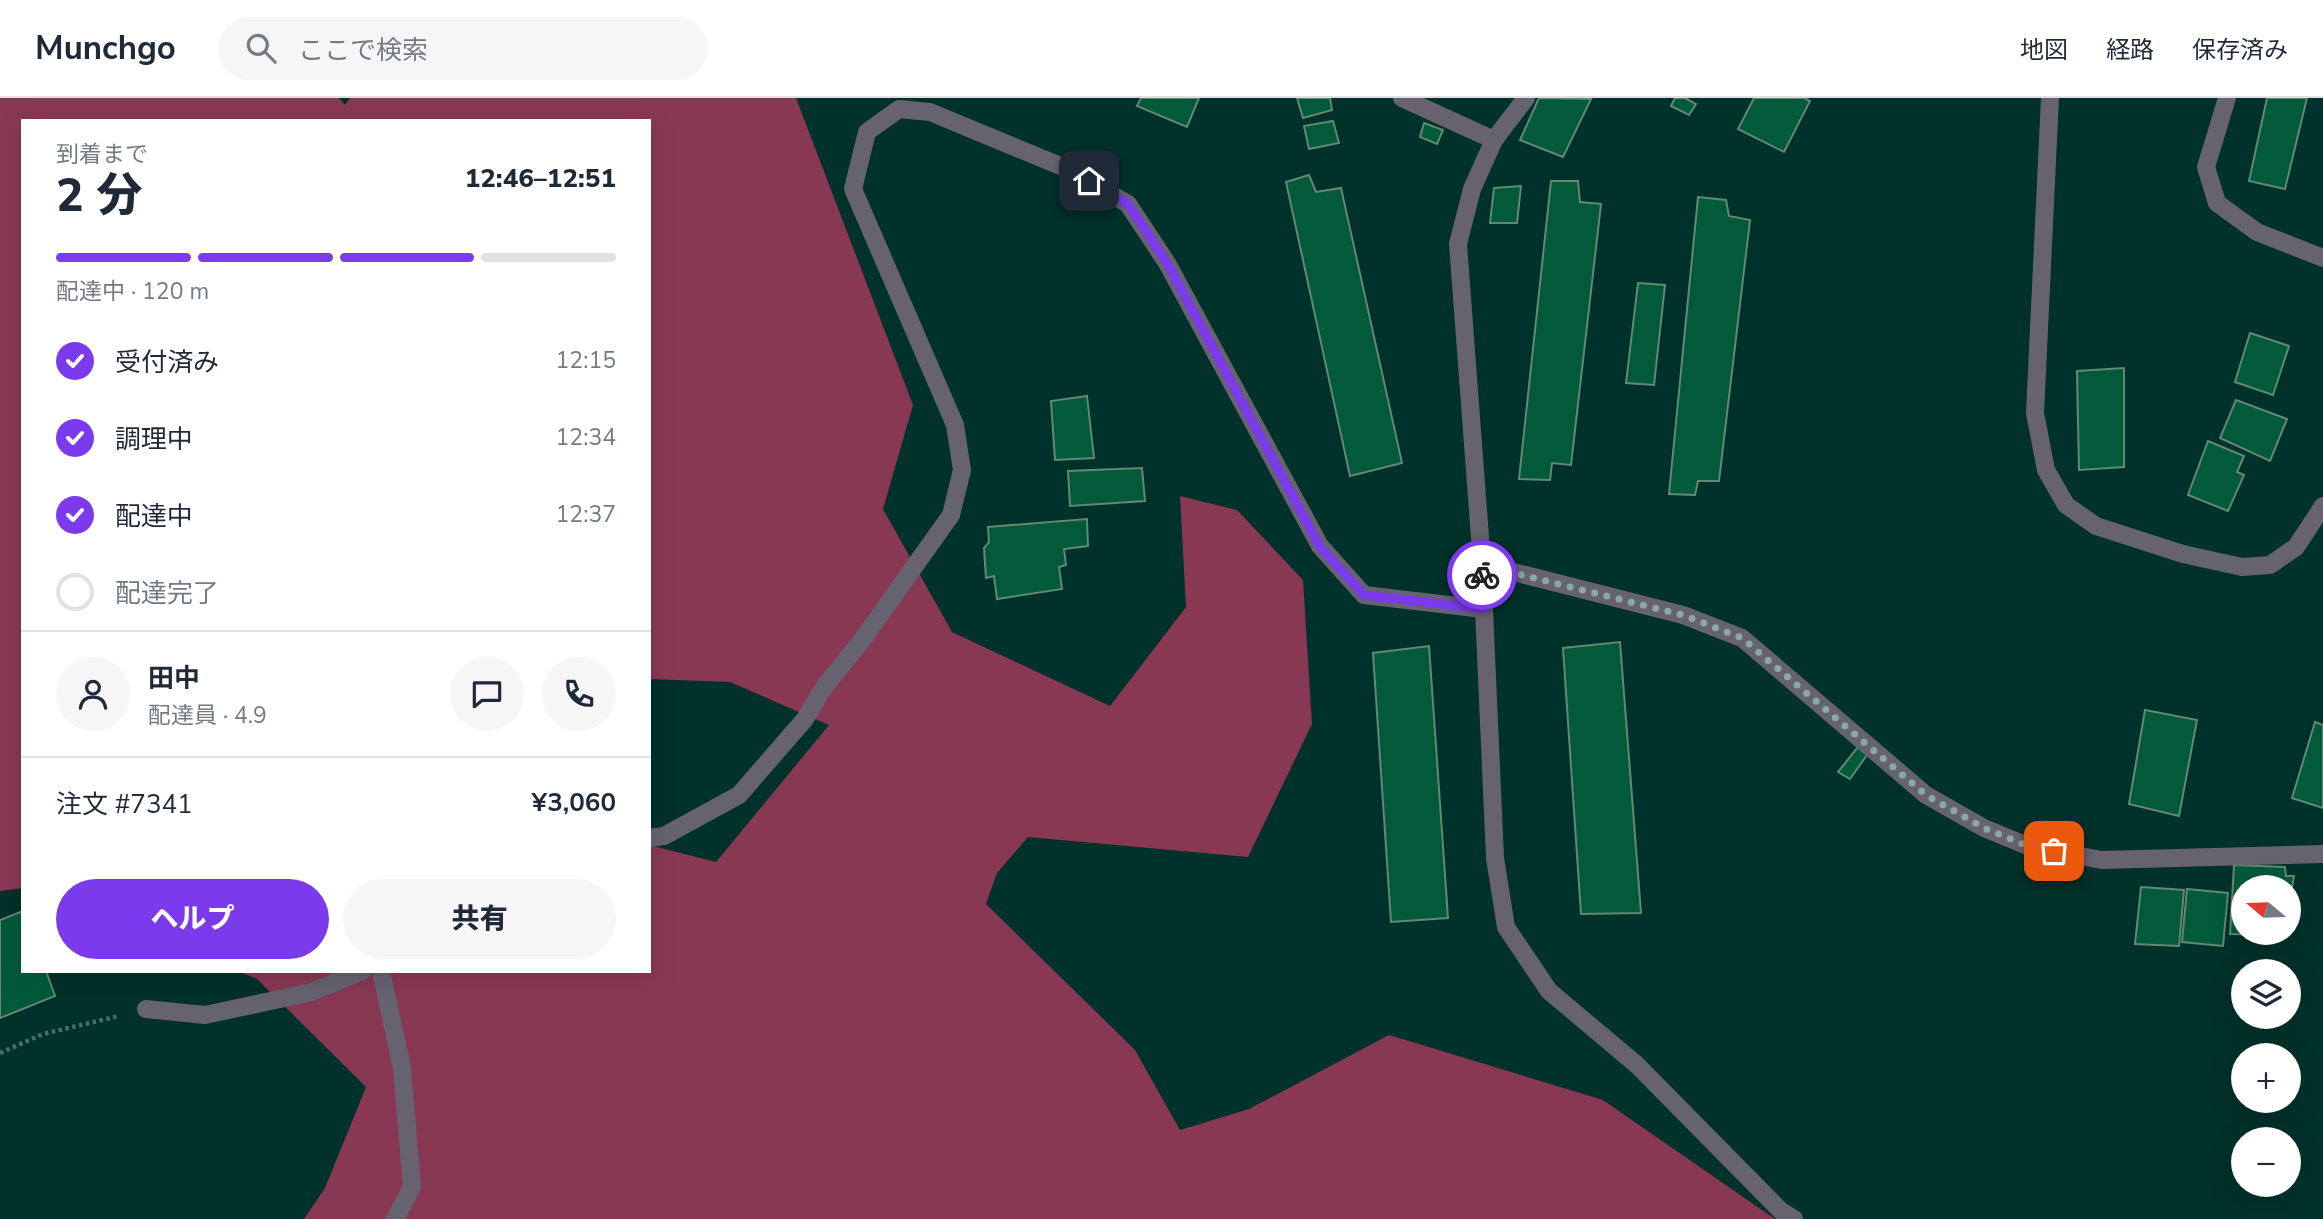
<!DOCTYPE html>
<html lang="ja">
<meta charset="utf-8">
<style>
body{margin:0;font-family:"Nunito Sans","Noto Sans JP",sans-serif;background:#f6f6f7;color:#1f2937;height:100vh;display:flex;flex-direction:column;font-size:26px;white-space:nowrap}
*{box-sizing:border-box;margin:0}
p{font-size:23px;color:#747a83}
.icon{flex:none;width:38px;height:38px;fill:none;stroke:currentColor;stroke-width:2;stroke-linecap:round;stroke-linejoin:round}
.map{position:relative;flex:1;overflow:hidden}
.panel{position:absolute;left:21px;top:21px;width:630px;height:854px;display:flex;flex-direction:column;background:#fff;border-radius:0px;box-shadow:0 7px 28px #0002}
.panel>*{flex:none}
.needle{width:46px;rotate:289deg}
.tools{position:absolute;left:2231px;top:777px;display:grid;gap:14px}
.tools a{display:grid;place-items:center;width:70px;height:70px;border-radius:50%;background:#fff;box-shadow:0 7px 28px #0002;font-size:35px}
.pin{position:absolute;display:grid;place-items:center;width:60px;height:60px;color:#fff;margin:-30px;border-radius:14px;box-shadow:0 4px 10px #0006}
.courier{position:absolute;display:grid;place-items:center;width:70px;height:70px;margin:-35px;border:5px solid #7c3aed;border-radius:50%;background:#fff;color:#222;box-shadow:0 2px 9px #0007}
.overview em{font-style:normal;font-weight:800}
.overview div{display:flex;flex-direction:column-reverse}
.overview{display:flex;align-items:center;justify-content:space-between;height:119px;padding:0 35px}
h1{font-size:46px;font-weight:800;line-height:52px}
.bar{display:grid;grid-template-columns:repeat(4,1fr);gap:10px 7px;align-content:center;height:84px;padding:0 35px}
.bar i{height:9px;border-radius:5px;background:#e0e1e3}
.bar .selected{background:#7c3aed}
.bar p{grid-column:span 4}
.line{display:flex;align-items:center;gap:18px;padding:0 35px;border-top:2px solid #e0e1e3}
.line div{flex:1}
.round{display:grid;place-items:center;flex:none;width:74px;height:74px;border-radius:37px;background:#f6f6f7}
ol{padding:0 35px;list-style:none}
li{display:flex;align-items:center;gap:21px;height:77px}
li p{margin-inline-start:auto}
li .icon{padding:7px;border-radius:50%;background:#7c3aed;color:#fff;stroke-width:4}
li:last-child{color:#747a83}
li i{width:38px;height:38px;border:4px solid #e0e1e3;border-radius:50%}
.cta{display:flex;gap:14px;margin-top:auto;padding:14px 35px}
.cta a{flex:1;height:80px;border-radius:42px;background:#7c3aed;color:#fff;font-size:28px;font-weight:800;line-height:80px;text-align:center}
.cta a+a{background:#f6f6f7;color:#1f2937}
header{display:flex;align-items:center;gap:42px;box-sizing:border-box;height:98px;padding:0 35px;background:#fff;border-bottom:2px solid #e0e1e3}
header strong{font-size:33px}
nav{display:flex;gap:38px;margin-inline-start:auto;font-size:24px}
.search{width:490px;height:63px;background:#f6f6f7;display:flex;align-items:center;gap:18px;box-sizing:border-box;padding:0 24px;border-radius:38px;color:#747a83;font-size:26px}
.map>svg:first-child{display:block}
</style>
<header>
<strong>Munchgo</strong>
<div class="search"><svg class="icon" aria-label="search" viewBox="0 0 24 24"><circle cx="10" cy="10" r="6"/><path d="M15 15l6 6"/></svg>ここで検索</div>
<nav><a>地図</a><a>経路</a><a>保存済み</a></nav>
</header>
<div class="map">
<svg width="2323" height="1121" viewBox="0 0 2323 1121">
<rect width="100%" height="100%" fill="#00312a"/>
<!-- forest -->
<polygon fill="#893854" points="0,0 339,0 345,7 350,0 796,0 913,307 883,411 952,534 1110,608 1186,509 1180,398 1237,412 1303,482 1312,626 1248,759 1028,739 997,775 986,806 1135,952 1180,1032 1249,1011 1389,937 1603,1002 1775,1121 304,1121 325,1090 366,989 257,881 237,873 649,873 649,747 716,764 829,627 730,584 649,581 649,23 23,23 23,790 0,793"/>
<!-- building -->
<g fill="#025a3a" stroke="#638874" stroke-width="2">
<polygon points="1141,0 1199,0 1187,29 1137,8"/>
<polygon points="1297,0 1330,0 1332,12 1303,20"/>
<polygon points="1539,0 1591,1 1563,59 1520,42"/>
<polygon points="1675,0 1685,0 1696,6 1689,17 1671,8"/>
<polygon points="1754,0 1804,0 1810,3 1784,54 1738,31"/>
<polygon points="2267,0 2307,0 2285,91 2249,83"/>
<polygon points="1333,23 1339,45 1309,51 1304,28"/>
<polygon points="1424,25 1443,32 1437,46 1420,39"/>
<polygon points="1309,77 1316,94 1341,90 1402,365 1350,378 1286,84"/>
<polygon points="1551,83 1578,83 1580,104 1601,106 1571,367 1552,365 1550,382 1519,381"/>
<polygon points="1521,88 1517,125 1490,125 1494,90"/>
<polygon points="1698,99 1726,102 1729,118 1750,122 1719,383 1698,383 1695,397 1669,396"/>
<polygon points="1638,185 1665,187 1654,287 1626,285"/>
<polygon points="2250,235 2289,248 2273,297 2235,284"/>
<polygon points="2124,270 2124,369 2079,372 2077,273"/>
<polygon points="1087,298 1094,360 1055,362 1051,303"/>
<polygon points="2236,302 2287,321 2270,363 2220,340"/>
<polygon points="2208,343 2244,358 2237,374 2244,377 2228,413 2188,397"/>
<polygon points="1142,370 1145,403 1070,408 1068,373"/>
<polygon points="1087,421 1088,448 1064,451 1066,467 1059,469 1062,491 997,501 994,478 986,480 984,450 989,444 988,429"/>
<polygon points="1620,544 1641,815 1581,816 1563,550"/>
<polygon points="1429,548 1448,820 1391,824 1373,555"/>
<polygon points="2145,612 2197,622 2179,718 2129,706"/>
<polygon points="2315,624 2323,627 2323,710 2292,700"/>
<polygon points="1858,649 1867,657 1850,681 1838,674"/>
<polygon points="2234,767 2285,769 2286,778 2294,778 2290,801 2289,789 2244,789 2244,835 2282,835 2282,837 2230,836"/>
<polygon points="2141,789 2184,792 2179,848 2135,846"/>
<polygon points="2187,791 2228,795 2223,848 2182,844"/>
<polygon points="23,813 23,873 46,873 55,898 0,920 0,822"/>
</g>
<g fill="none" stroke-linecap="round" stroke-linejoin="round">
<!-- path -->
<polyline stroke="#47706a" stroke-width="4.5" stroke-dasharray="3.5 3.5" stroke-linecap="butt" points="0,955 43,936 119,918"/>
<!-- minor -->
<g stroke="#676270" stroke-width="18">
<polyline points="1402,0 1494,42"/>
<polyline points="1526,0 1494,42 1472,91 1458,146 1482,466 1495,760 1506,829 1549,893 1637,967 1781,1113 1794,1121"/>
<polyline points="2050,0 2035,315 2046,372 2066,407 2096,428 2183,456 2242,469 2270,467 2296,449 2323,408"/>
<polyline points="2227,0 2206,69 2217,105 2257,134 2323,160"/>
<polyline points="1482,466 1683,517 1742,540 1926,697 1984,730 2030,749 2102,762 2323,756"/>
<polyline points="649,740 664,738 739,697 805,621 824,589 860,545 951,417 962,372 955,327 853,91 867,34 899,11 930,14 1070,72 1128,106 1167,165 1320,448 1364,497 1483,511"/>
<polyline points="381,873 402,970 412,1089 395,1121"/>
<polyline points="146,911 205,917 312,894 362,873"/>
</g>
</g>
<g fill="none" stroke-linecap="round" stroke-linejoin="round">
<!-- done -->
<polyline stroke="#89aaa4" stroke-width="7" stroke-dasharray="0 12.6" points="1482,477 1482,467 1683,517 1742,540 1926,697 1984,730 2030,749 2054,753"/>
<!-- route -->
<polyline stroke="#7c3aed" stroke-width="9" points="1089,83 1128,106 1167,165 1320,449 1364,497 1483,511 1482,477"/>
</g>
</svg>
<div class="tools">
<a><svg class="needle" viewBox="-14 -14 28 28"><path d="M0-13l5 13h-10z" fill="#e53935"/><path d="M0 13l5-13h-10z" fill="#747a83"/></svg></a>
<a><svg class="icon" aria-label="layers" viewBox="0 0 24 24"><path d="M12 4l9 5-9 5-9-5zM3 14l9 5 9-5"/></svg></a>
<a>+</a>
<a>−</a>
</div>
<div class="pin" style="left:2054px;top:753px;background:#ea580c"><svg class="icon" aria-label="bag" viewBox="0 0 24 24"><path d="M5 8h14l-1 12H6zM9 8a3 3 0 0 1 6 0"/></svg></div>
<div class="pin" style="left:1089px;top:83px;background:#1f2937"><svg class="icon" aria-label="home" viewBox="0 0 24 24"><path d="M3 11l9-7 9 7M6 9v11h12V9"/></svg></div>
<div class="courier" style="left:1482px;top:477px"><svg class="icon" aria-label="bike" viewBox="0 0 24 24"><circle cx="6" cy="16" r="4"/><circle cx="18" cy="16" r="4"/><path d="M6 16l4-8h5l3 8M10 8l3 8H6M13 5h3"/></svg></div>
<section class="panel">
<div class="overview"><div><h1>2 分</h1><p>到着まで</p></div><em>12:46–12:51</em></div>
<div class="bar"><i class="selected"></i><i class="selected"></i><i class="selected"></i><i></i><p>配達中 · 120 m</p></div>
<ol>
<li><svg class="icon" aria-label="check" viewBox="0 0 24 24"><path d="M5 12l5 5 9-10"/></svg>受付済み<p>12:15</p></li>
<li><svg class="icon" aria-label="check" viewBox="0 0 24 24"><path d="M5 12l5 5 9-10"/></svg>調理中<p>12:34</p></li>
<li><svg class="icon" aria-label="check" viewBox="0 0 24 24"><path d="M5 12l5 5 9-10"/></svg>配達中<p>12:37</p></li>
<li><i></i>配達完了</li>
</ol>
<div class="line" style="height:126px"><a class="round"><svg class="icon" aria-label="person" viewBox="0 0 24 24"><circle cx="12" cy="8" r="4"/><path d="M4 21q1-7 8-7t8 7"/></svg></a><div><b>田中</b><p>配達員 · 4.9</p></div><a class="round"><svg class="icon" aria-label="chat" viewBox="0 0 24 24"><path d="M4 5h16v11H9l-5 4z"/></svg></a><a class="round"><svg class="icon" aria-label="phone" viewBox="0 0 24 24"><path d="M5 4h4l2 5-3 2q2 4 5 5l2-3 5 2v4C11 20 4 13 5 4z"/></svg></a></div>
<div class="line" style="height:91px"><div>注文 #7341</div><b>¥3,060</b></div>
<div class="cta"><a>ヘルプ</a><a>共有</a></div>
</section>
</div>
